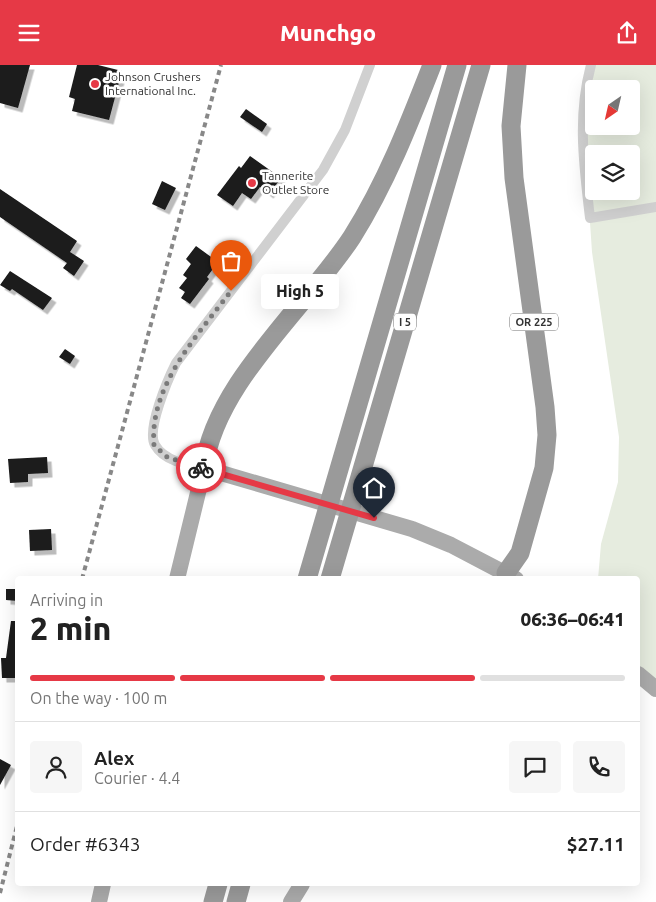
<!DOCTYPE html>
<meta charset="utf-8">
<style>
body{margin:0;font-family:Ubuntu,sans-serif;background:#f6f6f6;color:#222;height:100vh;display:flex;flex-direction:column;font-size:19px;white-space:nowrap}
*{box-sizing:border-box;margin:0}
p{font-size:16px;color:#767676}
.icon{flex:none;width:28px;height:28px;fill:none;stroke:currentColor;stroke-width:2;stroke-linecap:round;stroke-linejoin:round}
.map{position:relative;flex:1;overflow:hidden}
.sheet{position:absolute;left:15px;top:511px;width:625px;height:310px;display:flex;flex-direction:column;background:#fff;border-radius:5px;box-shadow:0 5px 20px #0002}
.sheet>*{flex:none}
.needle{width:32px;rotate:214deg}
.fabs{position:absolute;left:585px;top:15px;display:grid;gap:10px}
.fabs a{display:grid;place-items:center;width:55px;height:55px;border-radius:5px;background:#fff;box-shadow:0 5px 20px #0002;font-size:25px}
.pin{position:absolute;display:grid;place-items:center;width:42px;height:42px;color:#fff;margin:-51px -21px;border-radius:50% 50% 50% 0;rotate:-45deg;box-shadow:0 0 5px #0007}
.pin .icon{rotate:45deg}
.courier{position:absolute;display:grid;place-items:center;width:50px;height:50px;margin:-25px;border:4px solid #e63946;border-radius:50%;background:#fff;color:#222;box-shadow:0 1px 6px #0007}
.bubble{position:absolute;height:35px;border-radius:5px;background:#fff;box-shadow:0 5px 20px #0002;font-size:16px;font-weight:800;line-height:35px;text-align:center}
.summary em{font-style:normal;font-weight:800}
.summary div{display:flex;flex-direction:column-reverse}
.summary{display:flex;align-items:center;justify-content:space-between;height:85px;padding:0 15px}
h1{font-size:32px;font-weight:800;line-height:38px}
.bar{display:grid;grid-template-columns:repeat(4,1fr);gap:8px 5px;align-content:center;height:60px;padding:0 15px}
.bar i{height:6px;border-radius:4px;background:#e0e0e0}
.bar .active{background:#e63946}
.bar p{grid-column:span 4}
.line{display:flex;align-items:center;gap:12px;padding:0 15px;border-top:1px solid #e0e0e0}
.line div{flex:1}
.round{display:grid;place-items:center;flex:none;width:52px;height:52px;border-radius:5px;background:#f6f6f6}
header{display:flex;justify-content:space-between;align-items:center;height:65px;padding:0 15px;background:#e63946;color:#fff;font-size:22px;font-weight:800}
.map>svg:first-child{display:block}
</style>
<header><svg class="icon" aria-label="menu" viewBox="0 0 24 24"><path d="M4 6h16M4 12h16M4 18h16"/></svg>Munchgo<svg class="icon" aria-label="share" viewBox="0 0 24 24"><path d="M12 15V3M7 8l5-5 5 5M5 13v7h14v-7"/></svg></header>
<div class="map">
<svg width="656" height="837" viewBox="0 0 656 837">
<defs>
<filter id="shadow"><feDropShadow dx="4.5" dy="4.5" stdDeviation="0" flood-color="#0004"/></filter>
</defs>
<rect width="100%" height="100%" fill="#fff"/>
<!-- green -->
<path fill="#e6ecdf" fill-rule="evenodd" d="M595,0h61v624l-18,-15v-95h-40l3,-35 17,-62 1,-45 -27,-185 -9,-133zM594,24h37v37h-37zM594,89h37v37h-37z"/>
<!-- building -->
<g fill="#1a1a1a" filter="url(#shadow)">
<polygon points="0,0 30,0 18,43 0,38"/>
<polygon points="77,0 98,0 122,6 109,55 72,46 75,34 69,32"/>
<polygon points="246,44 267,59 262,67 240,52"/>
<polygon points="250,91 281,113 269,129 260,122 251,134 242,128 233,141 217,130 239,101 241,103"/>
<polygon points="162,116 176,123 165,145 152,139"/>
<polygon points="0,124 77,176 70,187 84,196 74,211 63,203 67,198 0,152"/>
<polygon points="196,181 218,197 207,212 209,214 190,239 181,233 185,227 179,223 187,213 183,210 191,199 186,194"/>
<polygon points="10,206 52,233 43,245 12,224 10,226 0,220"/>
<polygon points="65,284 75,291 70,299 59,292"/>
<polygon points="47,392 48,408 28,409 28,417 10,418 8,394"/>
<polygon points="51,464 52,485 30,486 29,465"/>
<polygon points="6,524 18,524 18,536 6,535"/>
<polygon points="11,556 18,556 18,613 2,613 1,593 6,593"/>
<polygon points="0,694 11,700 0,720"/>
</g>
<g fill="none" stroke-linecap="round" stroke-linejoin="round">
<!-- street -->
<g stroke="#d0d0d0" stroke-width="10">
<path d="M591,0c-14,52 -7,101 -1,153l66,-11"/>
<path d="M204,403c-17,-3 -40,-7 -49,-23 -9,-15 13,-66 21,-82l147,-193 22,-40 25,-65"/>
</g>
<!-- primary -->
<g stroke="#ababab" stroke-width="16">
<polyline points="177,514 204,403 412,464 451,480 516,514"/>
<polyline points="638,609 656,624"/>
<polyline points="99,837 103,819"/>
<polyline points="291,837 302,819"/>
</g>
<!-- highway -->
<g stroke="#9a9a9a" stroke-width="19">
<path d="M204,403c10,-84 103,-162 148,-231 34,-54 57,-113 80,-172"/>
<polyline points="506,508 520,488 544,403 547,370 545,342 514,113 511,61 517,0"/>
<polyline points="307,514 457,0"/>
<polyline points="330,514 481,0"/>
<polyline points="213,837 218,819"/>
<polyline points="236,837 241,819"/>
</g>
<!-- rail -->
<g stroke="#888" stroke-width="4" stroke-dasharray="5 4" stroke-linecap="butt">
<polyline points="82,514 221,0"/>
<polyline points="0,828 18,757"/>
</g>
</g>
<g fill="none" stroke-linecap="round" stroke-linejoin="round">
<!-- done -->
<path stroke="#7a7a7a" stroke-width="5" stroke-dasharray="0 9" d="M201,403l-34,-11 -13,-12c-5,-59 44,-110 77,-154"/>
<!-- route -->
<polyline stroke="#e63946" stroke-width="6" points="201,403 374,453"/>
</g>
<!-- markers -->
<g fill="#e63946" stroke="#fff" stroke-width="2">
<circle cx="95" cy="19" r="5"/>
<circle cx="252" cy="118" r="5"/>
</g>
<g text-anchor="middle" stroke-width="5" stroke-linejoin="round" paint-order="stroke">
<!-- shield labels -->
<g fill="#fff" stroke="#707070" stroke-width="1">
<rect x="394" y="248.5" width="22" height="17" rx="4"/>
<rect x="510" y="248.5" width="48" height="17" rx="4"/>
</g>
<g font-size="11" font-weight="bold" fill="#333">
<text x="405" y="261">I 5</text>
<text x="534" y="261">OR 225</text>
</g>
<!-- poi labels -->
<g font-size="12" fill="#333" stroke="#fff" text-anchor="start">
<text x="105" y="16">Johnson Crushers<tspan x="105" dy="14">International Inc.</tspan></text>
<text x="262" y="115">Tannerite<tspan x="262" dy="14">Outlet Store</tspan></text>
</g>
</g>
</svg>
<div class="fabs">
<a><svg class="needle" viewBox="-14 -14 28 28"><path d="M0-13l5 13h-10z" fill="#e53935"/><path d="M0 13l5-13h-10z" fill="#767676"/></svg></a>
<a><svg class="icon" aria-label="layers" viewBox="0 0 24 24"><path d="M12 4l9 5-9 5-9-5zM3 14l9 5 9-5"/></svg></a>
</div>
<div class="pin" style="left:231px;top:226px;background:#ea580c"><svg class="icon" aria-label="bag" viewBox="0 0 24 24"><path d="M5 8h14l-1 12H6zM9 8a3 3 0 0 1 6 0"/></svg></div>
<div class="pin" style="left:374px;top:453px;background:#1f2937"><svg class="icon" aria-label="home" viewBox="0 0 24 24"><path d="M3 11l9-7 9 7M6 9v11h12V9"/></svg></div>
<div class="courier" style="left:201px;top:403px"><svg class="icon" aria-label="bike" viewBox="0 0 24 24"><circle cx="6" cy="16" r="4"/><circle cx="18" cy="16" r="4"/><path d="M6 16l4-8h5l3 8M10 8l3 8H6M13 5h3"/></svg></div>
<div class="bubble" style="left:261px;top:209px;width:78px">High 5</div>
<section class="sheet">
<div class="summary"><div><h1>2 min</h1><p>Arriving in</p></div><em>06:36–06:41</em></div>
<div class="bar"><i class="active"></i><i class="active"></i><i class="active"></i><i></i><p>On the way · 100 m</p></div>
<div class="line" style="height:90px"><a class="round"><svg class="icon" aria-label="person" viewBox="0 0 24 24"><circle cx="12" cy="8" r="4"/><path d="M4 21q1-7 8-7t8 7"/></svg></a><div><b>Alex</b><p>Courier · 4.4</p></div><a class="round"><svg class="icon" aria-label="chat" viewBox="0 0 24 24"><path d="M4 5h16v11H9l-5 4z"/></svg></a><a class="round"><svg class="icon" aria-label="phone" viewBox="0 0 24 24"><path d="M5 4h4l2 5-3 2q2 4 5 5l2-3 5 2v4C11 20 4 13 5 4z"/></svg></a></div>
<div class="line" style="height:65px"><div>Order #6343</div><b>$27.11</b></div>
</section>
</div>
